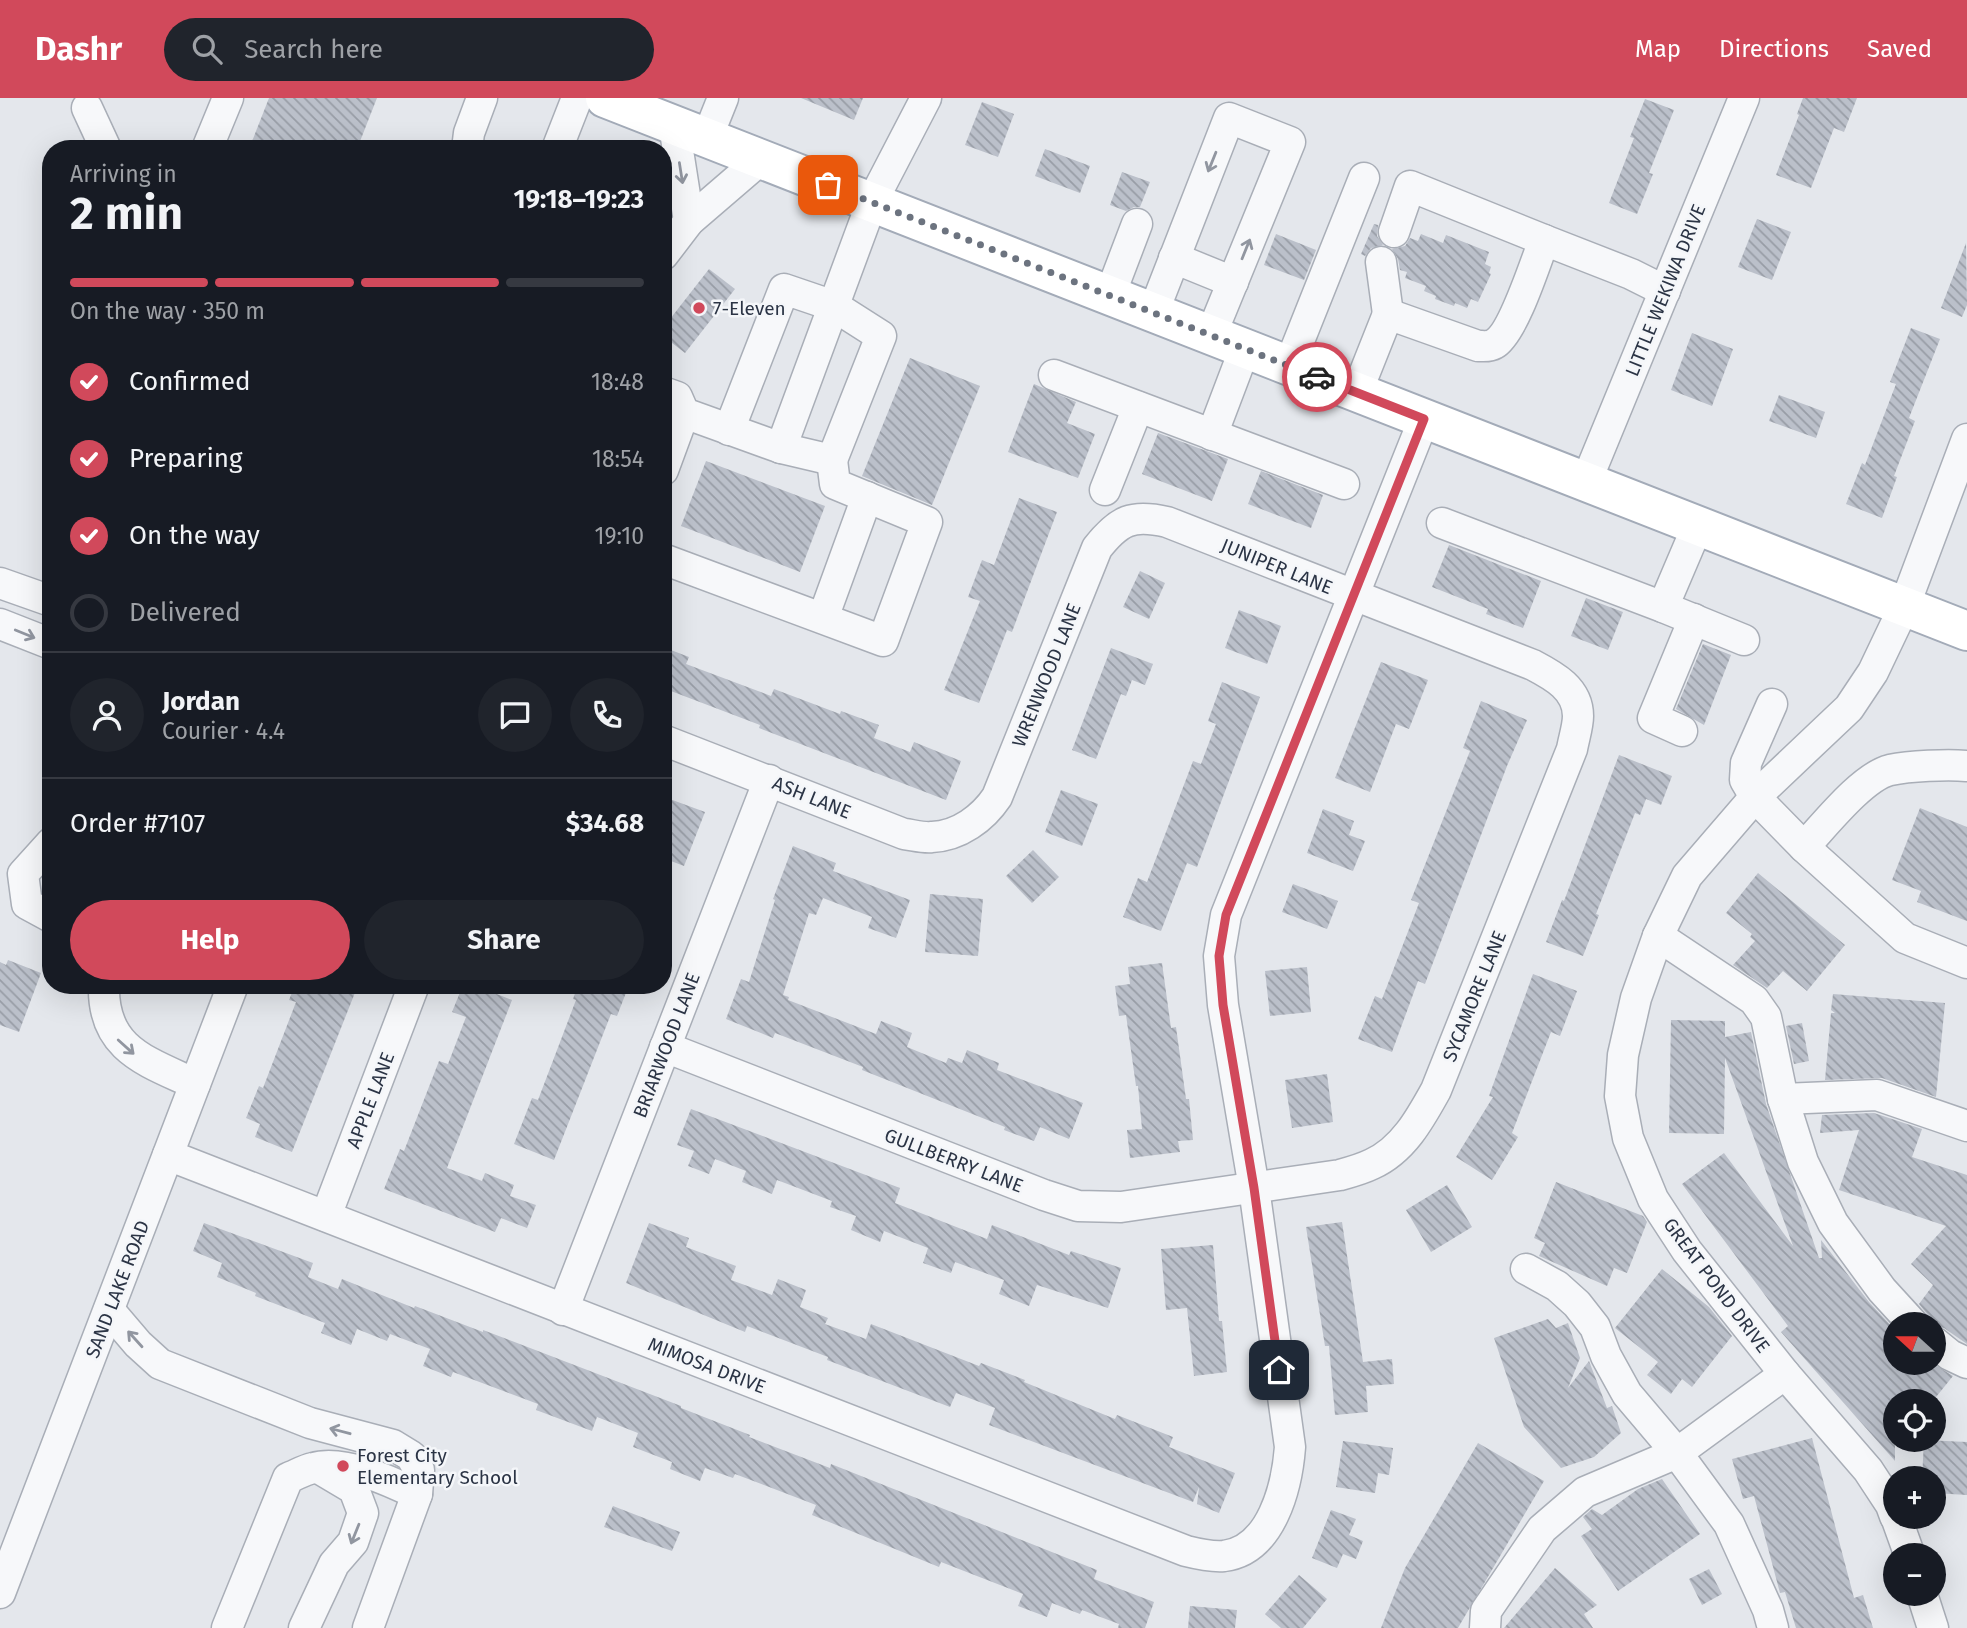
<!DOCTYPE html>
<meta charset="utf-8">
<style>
body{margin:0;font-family:"Fira Sans",sans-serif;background:#20242c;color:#f1f3f6;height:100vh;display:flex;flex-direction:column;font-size:26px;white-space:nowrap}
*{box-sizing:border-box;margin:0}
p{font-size:23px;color:#9ea1a6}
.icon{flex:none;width:38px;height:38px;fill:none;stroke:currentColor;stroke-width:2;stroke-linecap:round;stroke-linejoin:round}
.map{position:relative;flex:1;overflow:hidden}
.drawer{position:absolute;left:42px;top:42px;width:630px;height:854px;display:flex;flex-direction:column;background:#171b24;border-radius:28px;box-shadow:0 7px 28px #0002}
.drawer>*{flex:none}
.needle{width:46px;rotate:291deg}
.tools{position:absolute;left:1883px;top:1214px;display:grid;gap:14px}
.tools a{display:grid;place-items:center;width:63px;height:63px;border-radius:50%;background:#171b24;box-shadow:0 7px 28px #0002;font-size:35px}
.pin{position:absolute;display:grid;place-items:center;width:60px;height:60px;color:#fff;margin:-30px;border-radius:14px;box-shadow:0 4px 10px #0006}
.courier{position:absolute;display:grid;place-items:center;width:70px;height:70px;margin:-35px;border:5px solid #d1495b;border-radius:50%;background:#fff;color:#222;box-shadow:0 2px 9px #0007}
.summary em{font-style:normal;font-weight:700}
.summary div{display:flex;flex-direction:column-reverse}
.summary{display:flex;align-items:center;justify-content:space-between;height:119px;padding:0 28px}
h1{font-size:46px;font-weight:700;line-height:52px}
.bar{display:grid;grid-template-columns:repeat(4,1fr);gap:10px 7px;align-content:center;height:84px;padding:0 28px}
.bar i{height:9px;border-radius:5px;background:#363941}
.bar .selected{background:#d1495b}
.bar p{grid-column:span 4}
.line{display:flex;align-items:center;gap:18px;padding:0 28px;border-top:2px solid #363941}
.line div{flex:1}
.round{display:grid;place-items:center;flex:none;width:74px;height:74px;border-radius:37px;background:#20242c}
ol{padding:0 28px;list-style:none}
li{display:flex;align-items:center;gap:21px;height:77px}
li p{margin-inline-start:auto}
li .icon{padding:7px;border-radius:50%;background:#d1495b;color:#fff;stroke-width:4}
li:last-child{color:#9ea1a6}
li i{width:38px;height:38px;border:4px solid #363941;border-radius:50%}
.primary-button{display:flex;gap:14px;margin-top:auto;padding:14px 28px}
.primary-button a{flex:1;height:80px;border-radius:42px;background:#d1495b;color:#fff;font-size:28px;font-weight:700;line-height:80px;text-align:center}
.primary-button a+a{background:#20242c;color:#f1f3f6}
header{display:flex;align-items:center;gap:42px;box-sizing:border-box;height:98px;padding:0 35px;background:#d1495b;color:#fff}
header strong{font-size:33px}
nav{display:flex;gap:38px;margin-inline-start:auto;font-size:24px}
.search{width:490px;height:63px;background:#20242c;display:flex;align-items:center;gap:18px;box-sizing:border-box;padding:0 24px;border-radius:38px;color:#9ea1a6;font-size:26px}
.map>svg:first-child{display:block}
</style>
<header>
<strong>Dashr</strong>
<div class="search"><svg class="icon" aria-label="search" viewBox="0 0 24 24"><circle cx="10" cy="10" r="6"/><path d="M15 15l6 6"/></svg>Search here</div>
<nav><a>Map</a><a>Directions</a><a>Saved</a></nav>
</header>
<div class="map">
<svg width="1967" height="1530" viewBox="0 0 1967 1530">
<defs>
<pattern id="building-back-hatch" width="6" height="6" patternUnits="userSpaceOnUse" patternTransform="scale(1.75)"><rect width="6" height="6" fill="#bbc0ca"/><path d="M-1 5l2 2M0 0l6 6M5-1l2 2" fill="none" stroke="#989da6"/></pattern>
</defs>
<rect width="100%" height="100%" fill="#e4e7ec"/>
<!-- building -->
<g fill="url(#building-back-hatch)">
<polygon points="269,0 377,0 357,51 249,51"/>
<polygon points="801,0 863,0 854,22"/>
<polygon points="1803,0 1857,0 1844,34 1834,30 1811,90 1776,77 1799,17 1797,16"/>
<polygon points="1645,1 1674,12 1649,75 1653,76 1637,116 1609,105 1634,40 1630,39"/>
<polygon points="982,4 1014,16 998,59 965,47"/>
<polygon points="1045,51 1090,68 1080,95 1035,78"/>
<polygon points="1122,74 1150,84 1140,109 1134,109 1126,113 1110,107"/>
<polygon points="1757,121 1791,134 1772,182 1738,169"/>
<polygon points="1374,126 1378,127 1377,138 1383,147 1371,150 1365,158 1361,156"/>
<polygon points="1276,136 1316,152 1304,182 1264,167"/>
<polygon points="1421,136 1443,145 1446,137 1489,154 1485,166 1491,169 1489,175 1491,176 1478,204 1471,201 1467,210 1455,205 1454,208 1435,201 1436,198 1424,193 1426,188 1405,180 1407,174 1400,172 1398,161 1392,151 1405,148 1410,140 1418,143"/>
<polygon points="1966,145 1967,207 1962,219 1941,210"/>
<polygon points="709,171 735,191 685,255 663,238 663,230"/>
<polygon points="1911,230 1940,241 1909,320 1915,323 1894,378 1897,379 1882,420 1846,406 1862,365 1865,367 1896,286 1890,284"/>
<polygon points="1692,235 1733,251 1712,308 1671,292"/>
<polygon points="910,260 980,288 932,407 862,378"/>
<polygon points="1034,286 1076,304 1067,325 1095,336 1078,380 1008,354"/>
<polygon points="1779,297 1825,314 1816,340 1769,323"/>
<polygon points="1158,335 1228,361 1212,403 1142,376"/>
<polygon points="706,363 825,408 800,474 681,428"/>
<polygon points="1261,373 1323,397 1311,430 1248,406"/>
<polygon points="1019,400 1057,414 1012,534 1007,532 979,605 944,592 980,503 968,499 982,462 994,467"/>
<polygon points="1449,447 1541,483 1523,530 1486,516 1488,511 1432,489"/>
<polygon points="1140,473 1165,485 1149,521 1123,509"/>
<polygon points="1586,500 1623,514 1608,552 1571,538"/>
<polygon points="1239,512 1281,528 1267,566 1225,550"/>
<polygon points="1703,546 1731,557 1704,627 1676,611"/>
<polygon points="663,549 689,559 686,566 771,598 774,591 840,616 841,613 879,627 874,640 910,654 914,644 961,663 946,702 759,630 760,627 663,590"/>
<polygon points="1111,550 1153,566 1145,587 1132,582 1126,598 1121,596 1096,661 1072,652"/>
<polygon points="1381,564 1428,582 1409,631 1396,626 1370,694 1335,680"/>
<polygon points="1222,584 1260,599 1197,769 1187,765 1161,833 1123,819 1138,780 1147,784 1193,663 1201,666 1216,626 1208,623"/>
<polygon points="1481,603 1527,622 1507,668 1425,886 1418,883 1392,954 1358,941 1375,898 1382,901 1419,805 1411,802 1470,653 1463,650"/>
<polygon points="1619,657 1672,678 1661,707 1646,701 1640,717 1635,715 1596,816 1599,817 1583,858 1546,844 1562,802 1564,803"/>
<polygon points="1061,692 1098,706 1082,748 1045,734"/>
<polygon points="667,700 705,714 684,768 663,760 663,710"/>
<polygon points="1920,710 1967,729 1967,823 1917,804 1921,793 1892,782"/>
<polygon points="1323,711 1354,723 1349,737 1365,743 1353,773 1307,755"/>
<polygon points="793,748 836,765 833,773 910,802 896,840 868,830 872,819 823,800 816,817 809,815 783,897 789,899 788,902 876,936 881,923 912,935 907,949 946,965 948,960 962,965 967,952 999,965 997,972 1083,1005 1069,1041 1040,1029 1034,1043 1004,1032 1005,1029 862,972 863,969 775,935 773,940 726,921 741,881 749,884 775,802 773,801"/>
<polygon points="1033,752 1059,779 1032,805 1006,778"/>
<polygon points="1758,775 1845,847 1807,893 1783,873 1767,890 1733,867 1755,843 1750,839 1752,836 1726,815"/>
<polygon points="1293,786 1338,803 1327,831 1282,814"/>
<polygon points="930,796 983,801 978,858 925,854"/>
<polygon points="8,862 41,875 19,934 0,927 0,864 6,867"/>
<polygon points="1162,865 1171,930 1176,929 1186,1001 1189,1001 1193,1042 1178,1043 1180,1054 1130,1060 1127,1032 1142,1031 1138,988 1136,988 1126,917 1119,918 1115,888 1130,886 1128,869"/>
<polygon points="1307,869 1311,914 1270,918 1265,873"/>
<polygon points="1533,876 1577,893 1560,938 1551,934 1512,1035 1518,1039 1492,1082 1456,1059 1493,999 1489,998"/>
<polygon points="295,887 358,887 292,1054 255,1039 260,1026 246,1020 259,988 263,990 296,904 289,902"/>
<polygon points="463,887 474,887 512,902 447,1070 482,1083 485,1075 514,1087 510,1098 536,1107 527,1130 501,1120 495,1134 384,1091 400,1051 404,1053 439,963 448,966 466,919 452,914"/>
<polygon points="578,887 629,887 617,918 611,916 554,1062 514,1046 532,1000 538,1002 576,902 573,901"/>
<polygon points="1833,896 1945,905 1936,999 1882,980 1825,982 1831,915 1835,915 1831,912"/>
<polygon points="1671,922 1725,923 1725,939 1751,934 1766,1006 1819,1160 1822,1160 1821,1142 1869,1204 1895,1232 1895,1265 1932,1265 1953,1278 1932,1304 1895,1304 1895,1363 1781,1234 1788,1228 1682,1086 1724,1055 1793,1148 1725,960 1724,1036 1669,1035"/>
<polygon points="1802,925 1809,963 1794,966 1786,928"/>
<polygon points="1327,976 1333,1024 1292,1030 1285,982"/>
<polygon points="691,1011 900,1090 895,1105 987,1141 992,1127 1069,1157 1071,1153 1121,1170 1108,1210 1037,1187 1029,1208 999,1196 1004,1182 955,1164 951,1175 923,1165 928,1150 884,1133 880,1144 851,1132 856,1118 830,1109 832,1103 777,1082 772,1096 742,1084 746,1073 715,1061 709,1076 688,1068 694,1053 677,1047"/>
<polygon points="1874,1015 1922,1031 1912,1059 1967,1077 1967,1246 1944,1230 1931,1227 1927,1216 1919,1206 1933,1187 1911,1166 1946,1128 1839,1092 1859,1032 1820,1035 1822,1017"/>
<polygon points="1556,1084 1643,1118 1647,1124 1627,1175 1614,1170 1607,1188 1539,1158 1545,1145 1534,1140"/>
<polygon points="1447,1087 1472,1129 1431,1154 1406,1112"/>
<polygon points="1342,1124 1363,1264 1392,1261 1394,1286 1366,1288 1368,1314 1335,1317 1329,1248 1325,1248 1306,1129"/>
<polygon points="204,1125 313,1165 308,1179 338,1191 342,1181 414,1210 415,1208 483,1234 483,1232 681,1308 681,1310 750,1337 749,1339 830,1370 831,1366 1097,1472 1094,1481 1154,1504 1145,1530 1118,1530 1119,1526 1082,1512 1080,1516 1052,1505 1047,1519 1018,1508 1023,1496 941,1464 939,1469 812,1417 816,1407 735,1376 733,1380 705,1370 700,1383 670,1371 672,1364 633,1349 638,1335 597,1319 592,1333 536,1312 538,1306 453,1274 451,1279 423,1268 430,1251 390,1236 387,1243 357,1231 351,1247 321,1235 325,1225 255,1198 256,1195 217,1179 222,1165 193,1153"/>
<polygon points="649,1125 689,1140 686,1149 736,1168 731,1182 772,1197 778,1181 806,1192 800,1209 828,1220 825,1226 866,1241 871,1226 979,1268 981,1265 1025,1282 1024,1284 1115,1321 1117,1317 1173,1339 1169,1349 1235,1375 1219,1415 1197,1406 1199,1389 1193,1404 989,1327 995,1310 956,1295 950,1309 827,1262 828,1259 747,1228 745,1234 626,1185"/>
<polygon points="1213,1147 1219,1223 1222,1223 1227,1274 1194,1278 1187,1210 1166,1212 1161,1151"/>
<polygon points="1662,1171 1709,1209 1732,1238 1692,1289 1682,1281 1671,1296 1647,1277 1658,1264 1615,1230"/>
<polygon points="1548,1221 1556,1230 1568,1225 1580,1260 1568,1290 1589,1263 1607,1310 1612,1308 1621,1335 1594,1359 1561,1370 1524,1329 1494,1240"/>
<polygon points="1812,1340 1854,1500 1863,1497 1873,1530 1796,1530 1785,1494 1780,1495 1754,1398 1743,1401 1732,1361"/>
<polygon points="1924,1342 1967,1344 1967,1397 1934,1395 1934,1381 1922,1381"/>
<polygon points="1343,1343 1393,1350 1389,1377 1378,1375 1375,1395 1336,1389"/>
<polygon points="1478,1345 1544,1383 1458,1530 1381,1530 1405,1470"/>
<polygon points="1662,1381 1700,1436 1618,1493 1581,1438 1592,1431 1583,1419 1592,1411 1602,1417 1638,1391"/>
<polygon points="613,1408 680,1434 672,1453 604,1429"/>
<polygon points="1331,1412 1356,1421 1349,1437 1363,1443 1356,1461 1343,1456 1337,1470 1312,1460"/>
<polygon points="1555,1470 1597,1507 1584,1516 1593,1530 1504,1530"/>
<polygon points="1709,1471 1722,1496 1702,1507 1689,1481"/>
<polygon points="1299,1477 1327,1501 1303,1530 1281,1530 1265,1516"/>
<polygon points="1190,1508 1237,1512 1235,1530 1188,1530"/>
</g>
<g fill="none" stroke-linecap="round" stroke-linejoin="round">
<defs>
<g id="minor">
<polyline points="87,10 106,51"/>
<polyline points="674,27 689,123"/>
<polyline points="707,40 723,0"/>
<polyline points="207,51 228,0"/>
<polyline points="467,51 469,35 482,0"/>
<polyline points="557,51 577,0"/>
<polyline points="1394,134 1410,88 1544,142"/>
<polyline points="663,157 689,123 761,61"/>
<polyline points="1174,160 1233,184"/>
<polyline points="1381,164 1388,216"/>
<polyline points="1110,197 1137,126"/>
<polyline points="1153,215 1229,20 1290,44 1211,237"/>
<polyline points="1289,268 1364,80"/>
<polyline points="1054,277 1344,386"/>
<polyline points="663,294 677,299 684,315 781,350 872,104 926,0"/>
<path d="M1357,294l31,-78 90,32c6,0 11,1 16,-2 19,-10 42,-83 50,-104l87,34 34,17"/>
<polyline points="729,332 784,191 834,208 881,238 832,362 781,350"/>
<polyline points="1212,337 1245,250"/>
<polyline points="663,372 684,315"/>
<polyline points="1586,384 1744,0"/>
<polyline points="1105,392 1138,309"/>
<polyline points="1442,425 1663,509"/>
<polyline points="1698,427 1663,509 1744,542"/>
<polyline points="663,461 883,543 927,424 835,386 832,362"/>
<polyline points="0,485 51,503"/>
<polyline points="823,520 867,399"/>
<polyline points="0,526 51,546"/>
<polyline points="1772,606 1746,665 1745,682 1755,699 1804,749 1905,840 1967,865"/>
<polyline points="1682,633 1653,620 1694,521"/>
<path d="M663,642l241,94c9,1 19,4 28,3 27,-1 51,-19 65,-40l100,-249c22,-28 35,-34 70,-26l366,143c21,11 45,24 45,51 0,10 -4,22 -6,33l-136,341c-16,29 -33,60 -64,74 -10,5 -21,8 -32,11l-219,32 -43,-1 -34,-11 -379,-148"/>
<polyline points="51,745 23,776 27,806 51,819"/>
<path d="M1804,749c20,-21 58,-70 86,-77 19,-4 58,-6 77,-4"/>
<polyline points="1658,838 1754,902 1766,919 1783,1001 1803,1064 1833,1125 1882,1192 1914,1227"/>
<path d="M104,887c-2,64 42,76 91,99"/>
<polyline points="1783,1001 1877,997 1967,1028"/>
<path d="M168,1057l1018,396c12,3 25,6 38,5 48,-6 63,-70 66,-109l-36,-259 -31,-183 -4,-49 7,-41 198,-496"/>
<polyline points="326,1118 414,887"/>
<polyline points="1526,1171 1557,1188 1577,1206 1595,1229 1606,1258 1627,1296 1677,1355 1729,1426 1768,1512 1773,1530"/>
<polyline points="109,1212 138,1246 160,1266 310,1325 393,1347 411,1358 419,1372 417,1396 368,1530"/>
<polyline points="563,1212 769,682"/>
<polyline points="1934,1244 1950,1257 1967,1265"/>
<polyline points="1895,1418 1891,1407 1868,1372 1785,1276 1687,1153 1653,1101 1628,1040 1620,998 1623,957 1636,900 1658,838 1687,778 1755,699 1849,610 1873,574 1904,509 1967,341"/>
<polyline points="1896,1419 1910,1458"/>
<polyline points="0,1495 233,887"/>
<polyline points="1922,1496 1933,1530"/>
<path d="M227,1530l61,-150c8,-3 16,-8 25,-10 30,-9 77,13 104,26"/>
<polyline points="304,1530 334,1466 353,1444 363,1415 354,1391 322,1372"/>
<polyline points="1485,1530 1486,1513 1542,1431 1585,1394 1677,1355 1785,1276"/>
</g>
<polyline id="major" points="605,0 1967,533"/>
</defs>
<!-- minor casing -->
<use href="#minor" stroke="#a9aeb7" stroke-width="33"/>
<!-- major casing -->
<use href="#major" stroke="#a3abb8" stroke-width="42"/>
<!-- minor -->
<use href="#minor" stroke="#f7f8fa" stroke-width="30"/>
<!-- major -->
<use href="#major" stroke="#fff" stroke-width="38"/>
</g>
<!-- one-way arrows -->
<defs><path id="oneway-shaft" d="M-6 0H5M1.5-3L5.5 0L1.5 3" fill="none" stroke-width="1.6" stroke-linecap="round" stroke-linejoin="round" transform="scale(1.75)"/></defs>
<g stroke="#9196a0">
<use href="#oneway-shaft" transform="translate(1212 64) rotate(112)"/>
<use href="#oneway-shaft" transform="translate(681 75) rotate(81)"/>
<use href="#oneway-shaft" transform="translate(1246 151) rotate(-68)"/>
<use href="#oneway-shaft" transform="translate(25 536) rotate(22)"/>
<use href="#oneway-shaft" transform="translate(126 949) rotate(42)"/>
<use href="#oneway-shaft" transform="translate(135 1241) rotate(-132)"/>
<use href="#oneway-shaft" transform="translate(340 1333) rotate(-165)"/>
<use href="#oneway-shaft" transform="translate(355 1436) rotate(112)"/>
</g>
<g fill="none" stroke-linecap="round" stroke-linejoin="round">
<!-- done -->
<polyline stroke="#6c737f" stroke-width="7" stroke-dasharray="0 12.6" points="828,87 1317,279"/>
<!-- route -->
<polyline stroke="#d1495b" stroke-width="9" points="1279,1272 1254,1090 1223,907 1219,858 1226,817 1424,321 1317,279"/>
</g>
<!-- markers -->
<g fill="#d1495b" stroke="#f4f6f9" stroke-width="2.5">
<circle cx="699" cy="210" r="7"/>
<circle cx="343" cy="1368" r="7"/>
</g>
<g text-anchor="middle" stroke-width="5" stroke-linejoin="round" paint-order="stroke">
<!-- street labels -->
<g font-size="19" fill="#2b3445" stroke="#f4f6f9">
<text transform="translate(1665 192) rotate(-68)" y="7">LITTLE WEKIWA DRIVE</text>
<text transform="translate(1277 468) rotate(22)" y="7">JUNIPER LANE</text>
<text transform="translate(1046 577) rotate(-68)" y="7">WRENWOOD LANE</text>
<text transform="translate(812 699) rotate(22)" y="7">ASH LANE</text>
<text transform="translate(1474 898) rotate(-68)" y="7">SYCAMORE LANE</text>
<text transform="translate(666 947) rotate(-69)" y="7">BRIARWOOD LANE</text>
<text transform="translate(370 1002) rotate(-69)" y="7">APPLE LANE</text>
<text transform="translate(954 1062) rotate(21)" y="7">GULLBERRY LANE</text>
<text transform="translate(1717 1187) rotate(53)" y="7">GREAT POND DRIVE</text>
<text transform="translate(117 1191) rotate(-69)" y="7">SAND LAKE ROAD</text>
<text transform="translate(707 1267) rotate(21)" y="7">MIMOSA DRIVE</text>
</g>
<!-- poi labels -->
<g font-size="19" fill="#2b3445" stroke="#f4f6f9" text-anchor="start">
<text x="713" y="217">7-Eleven</text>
<text x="357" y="1364">Forest City<tspan x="357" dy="22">Elementary School</tspan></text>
</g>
</g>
</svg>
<div class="tools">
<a><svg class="needle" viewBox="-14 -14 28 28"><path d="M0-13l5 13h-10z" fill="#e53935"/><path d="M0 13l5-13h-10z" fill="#9ea1a6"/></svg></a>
<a><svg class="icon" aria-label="locate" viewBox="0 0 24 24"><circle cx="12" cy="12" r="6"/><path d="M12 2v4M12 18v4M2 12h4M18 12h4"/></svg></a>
<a>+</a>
<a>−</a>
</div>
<div class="pin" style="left:828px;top:87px;background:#ea580c"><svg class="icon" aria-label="bag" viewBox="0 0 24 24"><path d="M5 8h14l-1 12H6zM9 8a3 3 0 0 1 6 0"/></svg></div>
<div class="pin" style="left:1279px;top:1272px;background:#1f2937"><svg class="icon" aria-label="home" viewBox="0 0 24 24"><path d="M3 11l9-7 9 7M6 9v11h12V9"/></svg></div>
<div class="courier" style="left:1317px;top:279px"><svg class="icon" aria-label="car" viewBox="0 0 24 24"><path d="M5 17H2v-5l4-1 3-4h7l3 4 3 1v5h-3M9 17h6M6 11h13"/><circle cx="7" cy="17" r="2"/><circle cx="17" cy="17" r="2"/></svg></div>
<section class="drawer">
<div class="summary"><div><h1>2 min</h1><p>Arriving in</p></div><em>19:18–19:23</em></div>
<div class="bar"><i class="selected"></i><i class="selected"></i><i class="selected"></i><i></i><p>On the way · 350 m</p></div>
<ol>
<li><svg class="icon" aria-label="check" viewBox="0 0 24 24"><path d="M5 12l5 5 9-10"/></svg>Confirmed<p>18:48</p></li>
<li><svg class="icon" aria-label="check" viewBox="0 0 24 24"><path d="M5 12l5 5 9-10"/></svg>Preparing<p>18:54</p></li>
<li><svg class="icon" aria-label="check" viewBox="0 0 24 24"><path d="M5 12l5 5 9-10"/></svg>On the way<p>19:10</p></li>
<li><i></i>Delivered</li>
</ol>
<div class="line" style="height:126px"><a class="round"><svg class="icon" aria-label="person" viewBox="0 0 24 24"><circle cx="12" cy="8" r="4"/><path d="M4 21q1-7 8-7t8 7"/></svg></a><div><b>Jordan</b><p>Courier · 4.4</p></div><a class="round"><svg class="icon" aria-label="chat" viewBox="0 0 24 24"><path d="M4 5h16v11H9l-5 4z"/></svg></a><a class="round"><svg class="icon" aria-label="phone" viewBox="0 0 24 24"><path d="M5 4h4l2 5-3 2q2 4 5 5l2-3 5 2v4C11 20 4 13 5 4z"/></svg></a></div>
<div class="line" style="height:91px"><div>Order #7107</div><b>$34.68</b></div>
<div class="primary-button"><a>Help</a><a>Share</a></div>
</section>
</div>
